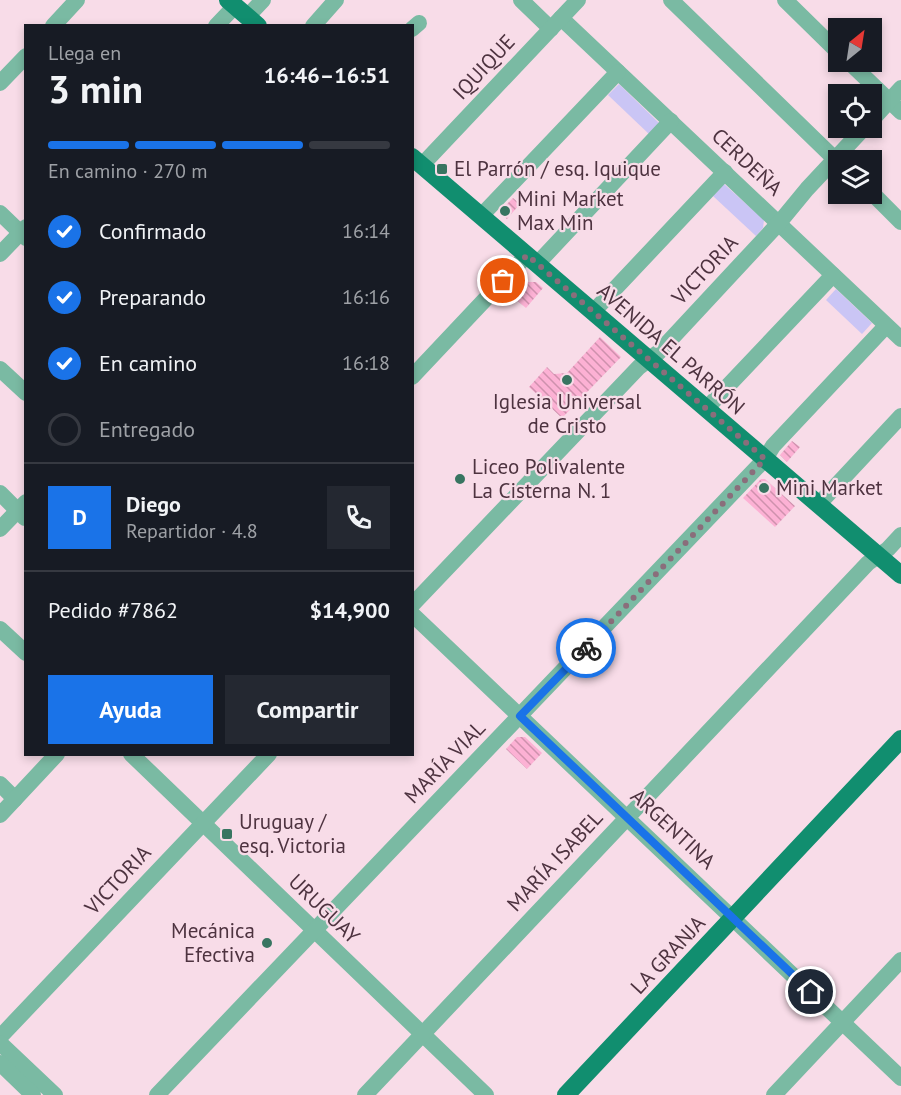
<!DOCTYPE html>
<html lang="es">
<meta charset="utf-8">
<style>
body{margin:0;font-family:"PT Sans",sans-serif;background:#242831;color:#f1f3f6;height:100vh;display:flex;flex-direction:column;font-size:22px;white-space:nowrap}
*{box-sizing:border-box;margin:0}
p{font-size:20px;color:#9ea1a6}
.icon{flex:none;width:33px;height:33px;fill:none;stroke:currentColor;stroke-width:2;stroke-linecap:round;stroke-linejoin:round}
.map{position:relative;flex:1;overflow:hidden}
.sheet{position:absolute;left:24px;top:24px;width:390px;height:732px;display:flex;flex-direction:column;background:#171b24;border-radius:0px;box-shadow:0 3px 9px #0003}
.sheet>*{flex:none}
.needle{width:39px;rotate:30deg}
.fabs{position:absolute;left:828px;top:18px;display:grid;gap:12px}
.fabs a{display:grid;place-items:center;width:54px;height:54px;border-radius:0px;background:#171b24;box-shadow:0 3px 9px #0003;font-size:30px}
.pin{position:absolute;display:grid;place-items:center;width:51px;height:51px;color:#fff;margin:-26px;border:3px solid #fff;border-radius:50%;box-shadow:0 2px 6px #0007}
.courier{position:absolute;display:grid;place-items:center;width:60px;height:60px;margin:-30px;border:4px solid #1a73e8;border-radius:50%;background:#fff;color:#222;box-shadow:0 2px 8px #0007}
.overview em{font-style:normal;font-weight:800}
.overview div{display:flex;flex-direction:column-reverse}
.overview{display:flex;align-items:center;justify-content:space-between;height:102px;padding:0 24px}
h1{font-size:39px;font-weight:800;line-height:45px}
.bar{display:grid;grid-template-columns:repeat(4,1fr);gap:9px 6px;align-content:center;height:72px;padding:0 24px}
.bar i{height:8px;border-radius:4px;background:#363941}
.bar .active{background:#1a73e8}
.bar p{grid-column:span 4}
.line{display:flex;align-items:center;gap:15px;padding:0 24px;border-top:2px solid #363941}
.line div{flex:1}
.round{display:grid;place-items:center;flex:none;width:63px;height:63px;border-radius:0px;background:#242831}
ol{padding:0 24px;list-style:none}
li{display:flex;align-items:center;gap:18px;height:66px}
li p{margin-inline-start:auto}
li .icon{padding:6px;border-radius:50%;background:#1a73e8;color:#fff;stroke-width:4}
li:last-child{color:#9ea1a6}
li i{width:33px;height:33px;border:3px solid #363941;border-radius:50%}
.primary-button{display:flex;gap:12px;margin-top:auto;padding:12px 24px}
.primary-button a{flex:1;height:69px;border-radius:0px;background:#1a73e8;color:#fff;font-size:24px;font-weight:800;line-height:69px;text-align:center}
.primary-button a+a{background:#242831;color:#f1f3f6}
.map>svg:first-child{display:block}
</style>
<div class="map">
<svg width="901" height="1095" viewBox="0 0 901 1095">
<defs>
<pattern id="building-back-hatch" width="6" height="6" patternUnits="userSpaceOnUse" patternTransform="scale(1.5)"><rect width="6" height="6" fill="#fcb1d4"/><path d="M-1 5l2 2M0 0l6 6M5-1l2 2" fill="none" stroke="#ce91ad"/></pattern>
</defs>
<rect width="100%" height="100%" fill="#f8dce8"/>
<!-- grass -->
<g fill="#cac5f5">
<polygon points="619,84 660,124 650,135 608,95"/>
<polygon points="724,184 764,220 763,228 756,236 713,196"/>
<polygon points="836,289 872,323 862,334 826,300"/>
</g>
<!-- building -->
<g fill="url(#building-back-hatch)">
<polygon points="513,198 520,204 507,219 499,212"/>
<polygon points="528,282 536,282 543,288 526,308 514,298"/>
<polygon points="600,337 621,357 562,418 529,387 547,367 554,374 567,373"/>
<polygon points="792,441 800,447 787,462 780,455"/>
<polygon points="761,479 765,479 795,506 775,527 743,498"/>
<polygon points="517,737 525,737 542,753 527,769 506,749"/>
</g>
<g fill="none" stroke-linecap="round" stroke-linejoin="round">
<!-- minor -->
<g stroke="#7abaa3" stroke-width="16">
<polyline points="521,0 551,29"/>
<polyline points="671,0 838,162"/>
<polyline points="785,0 838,52"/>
<polyline points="247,17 263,0"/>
<polyline points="561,18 901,339"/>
<polyline points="53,26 77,0"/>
<polyline points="216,26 235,6"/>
<polyline points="313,26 336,0"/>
<polyline points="412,29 419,23"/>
<polyline points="849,62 901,112"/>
<polyline points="0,83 26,56"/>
<polyline points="872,120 901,88"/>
<polyline points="422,165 578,0"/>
<polyline points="872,193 901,222"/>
<polyline points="0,213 26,238"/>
<polyline points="481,216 618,72"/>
<polyline points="0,254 26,227"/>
<polyline points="537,264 671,121"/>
<polyline points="593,312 725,172"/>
<polyline points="0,369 26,393"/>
<polyline points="412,377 527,255"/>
<polyline points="706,409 833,275"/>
<polyline points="0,493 25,518"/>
<polyline points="818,505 901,416"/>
<polyline points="0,529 26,502"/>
<polyline points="412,605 639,367 659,352 779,223 807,189 864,128"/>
<polyline points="412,614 901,1078"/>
<polyline points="0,629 26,653"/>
<polyline points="131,754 486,1095"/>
<polyline points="0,784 15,799"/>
<polyline points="0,815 57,754"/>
<polyline points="0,1037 269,754"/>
<polyline points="0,1043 55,1095"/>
<polyline points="0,1063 33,1095"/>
<polyline points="157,1095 765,459 773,446 886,326"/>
<polyline points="365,1095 868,563 888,549 901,535"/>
<polyline points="774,1095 901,960"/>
</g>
<!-- major -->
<g stroke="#118e6f" stroke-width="18">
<polyline points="228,0 258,26"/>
<polyline points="412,157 901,575"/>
<polyline points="566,1095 901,739"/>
</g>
</g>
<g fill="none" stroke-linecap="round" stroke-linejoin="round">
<!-- done -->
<polyline stroke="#8a6e7b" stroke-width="6" stroke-dasharray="0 10.8" points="503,281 527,255 765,459 586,648"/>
<!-- route -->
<polyline stroke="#1a73e8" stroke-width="8" points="586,648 520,716 811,992"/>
</g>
<!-- markers -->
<g fill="#387561" stroke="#f8dce8" stroke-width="2">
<rect x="436" y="163" width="12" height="12" rx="3"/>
<circle cx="505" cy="211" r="6"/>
<circle cx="567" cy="380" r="6"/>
<circle cx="460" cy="479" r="6"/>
<circle cx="764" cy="488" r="6"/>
<rect x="221" y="828" width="12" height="12" rx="3"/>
<circle cx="267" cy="943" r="6"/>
</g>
<g text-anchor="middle" stroke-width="4.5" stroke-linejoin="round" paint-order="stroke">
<!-- street labels -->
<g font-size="21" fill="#4e3340" stroke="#f8dce8">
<text transform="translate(484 67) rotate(-47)" y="7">IQUIQUE</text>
<text transform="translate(747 162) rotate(43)" y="7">CERDEÑA</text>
<text transform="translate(705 270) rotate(-47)" y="7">VICTORIA</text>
<text transform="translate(671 349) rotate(41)" y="7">AVENIDA EL PARRÓN</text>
<text transform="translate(445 762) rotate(-46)" y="7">MARÍA VIAL</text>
<text transform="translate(673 829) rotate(43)" y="7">ARGENTINA</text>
<text transform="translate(555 861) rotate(-47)" y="7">MARÍA ISABEL</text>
<text transform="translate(118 880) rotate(-47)" y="7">VICTORIA</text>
<text transform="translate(324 909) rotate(44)" y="7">URUGUAY</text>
<text transform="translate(668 955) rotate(-47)" y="7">LA GRANJA</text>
</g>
<!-- poi labels -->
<g font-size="21" fill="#4e3340" stroke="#f8dce8" text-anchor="start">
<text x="454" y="176">El Parrón / esq. Iquique</text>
<text x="517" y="206">Mini Market<tspan x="517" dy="24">Max Min</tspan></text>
<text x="567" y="409" text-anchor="middle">Iglesia Universal<tspan x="567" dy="24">de Cristo</tspan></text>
<text x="472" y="474">Liceo Polivalente<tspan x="472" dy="24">La Cisterna N. 1</tspan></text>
<text x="776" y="495">Mini Market</text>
<text x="239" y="829">Uruguay /<tspan x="239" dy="24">esq. Victoria</tspan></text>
<text x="255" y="938" text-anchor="end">Mecánica<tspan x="255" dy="24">Efectiva</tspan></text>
</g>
</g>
</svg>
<div class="fabs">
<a><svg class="needle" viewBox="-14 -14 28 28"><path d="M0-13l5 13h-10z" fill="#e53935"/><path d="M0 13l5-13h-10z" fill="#9ea1a6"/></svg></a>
<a><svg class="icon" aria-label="locate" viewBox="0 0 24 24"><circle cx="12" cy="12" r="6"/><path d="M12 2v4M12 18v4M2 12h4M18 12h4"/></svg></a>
<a><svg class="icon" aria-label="layers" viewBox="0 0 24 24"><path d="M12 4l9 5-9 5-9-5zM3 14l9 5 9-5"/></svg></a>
</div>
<div class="pin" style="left:503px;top:281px;background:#ea580c"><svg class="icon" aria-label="bag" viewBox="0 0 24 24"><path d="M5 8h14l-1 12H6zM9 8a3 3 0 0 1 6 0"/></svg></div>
<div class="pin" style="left:811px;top:992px;background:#1f2937"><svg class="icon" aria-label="home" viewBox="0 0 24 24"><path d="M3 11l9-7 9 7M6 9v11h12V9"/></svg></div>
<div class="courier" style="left:586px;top:648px"><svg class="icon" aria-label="bike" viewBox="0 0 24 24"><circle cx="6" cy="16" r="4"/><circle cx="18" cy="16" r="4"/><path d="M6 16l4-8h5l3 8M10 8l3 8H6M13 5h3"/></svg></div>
<section class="sheet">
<div class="overview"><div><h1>3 min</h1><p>Llega en</p></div><em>16:46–16:51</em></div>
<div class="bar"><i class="active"></i><i class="active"></i><i class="active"></i><i></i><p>En camino · 270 m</p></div>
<ol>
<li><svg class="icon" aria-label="check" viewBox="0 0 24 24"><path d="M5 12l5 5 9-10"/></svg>Confirmado<p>16:14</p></li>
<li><svg class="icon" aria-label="check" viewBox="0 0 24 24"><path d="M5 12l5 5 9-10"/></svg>Preparando<p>16:16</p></li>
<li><svg class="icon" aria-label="check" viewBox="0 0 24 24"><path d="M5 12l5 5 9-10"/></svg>En camino<p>16:18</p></li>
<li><i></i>Entregado</li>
</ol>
<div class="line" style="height:108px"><b class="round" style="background:#1a73e8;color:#fff">D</b><div><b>Diego</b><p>Repartidor · 4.8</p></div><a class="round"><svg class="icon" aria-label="phone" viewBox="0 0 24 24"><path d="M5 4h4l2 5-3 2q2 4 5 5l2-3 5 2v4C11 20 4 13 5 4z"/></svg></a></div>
<div class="line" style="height:78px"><div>Pedido #7862</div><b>$14,900</b></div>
<div class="primary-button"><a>Ayuda</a><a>Compartir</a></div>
</section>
</div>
